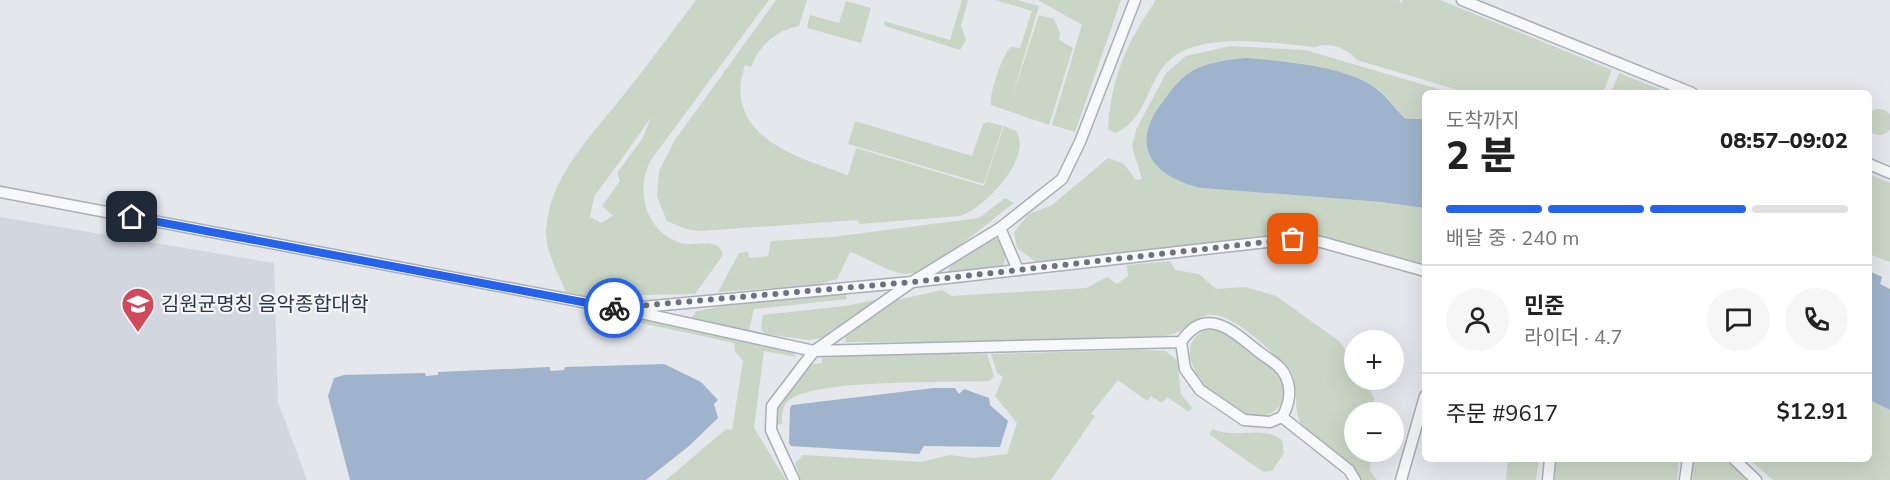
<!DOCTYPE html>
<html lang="ko">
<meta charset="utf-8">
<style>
body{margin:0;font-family:"Nunito Sans","Noto Sans KR",sans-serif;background:#f6f6f6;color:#222;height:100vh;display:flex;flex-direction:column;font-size:22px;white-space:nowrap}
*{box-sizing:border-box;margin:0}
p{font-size:20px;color:#767676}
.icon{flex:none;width:33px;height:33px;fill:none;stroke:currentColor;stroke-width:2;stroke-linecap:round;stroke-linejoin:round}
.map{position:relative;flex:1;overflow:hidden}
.details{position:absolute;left:1422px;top:90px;width:450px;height:372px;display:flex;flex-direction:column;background:#fff;border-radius:9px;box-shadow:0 6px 24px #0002}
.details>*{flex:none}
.buttons{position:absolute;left:1344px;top:330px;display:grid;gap:12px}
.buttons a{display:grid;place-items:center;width:60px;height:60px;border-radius:50%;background:#fff;box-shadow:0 6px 24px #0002;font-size:30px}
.pin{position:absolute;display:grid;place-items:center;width:51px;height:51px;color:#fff;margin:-26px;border-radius:12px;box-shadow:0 3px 9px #0006}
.courier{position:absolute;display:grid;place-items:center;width:60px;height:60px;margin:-30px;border:4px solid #2563eb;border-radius:50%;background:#fff;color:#222;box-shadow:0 2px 8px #0007}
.headline em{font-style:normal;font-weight:800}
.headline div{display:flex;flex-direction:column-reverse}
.headline{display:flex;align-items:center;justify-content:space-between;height:102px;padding:0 24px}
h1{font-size:39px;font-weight:800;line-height:45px}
.bar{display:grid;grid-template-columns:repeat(4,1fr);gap:9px 6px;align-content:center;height:72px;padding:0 24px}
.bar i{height:8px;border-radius:4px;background:#e0e0e0}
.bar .selected{background:#2563eb}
.bar p{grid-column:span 4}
.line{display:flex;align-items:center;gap:15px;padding:0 24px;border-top:2px solid #e0e0e0}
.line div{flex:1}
.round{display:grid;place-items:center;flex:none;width:63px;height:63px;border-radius:32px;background:#f6f6f6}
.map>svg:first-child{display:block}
</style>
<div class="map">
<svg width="1890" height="480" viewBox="0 0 1890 480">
<rect width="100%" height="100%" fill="#e4e7ec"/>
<!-- built -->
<polygon fill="#d2d6de" points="0,217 274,263 278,402 307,480 0,480"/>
<!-- green -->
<g fill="#c9d6c5" fill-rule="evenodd">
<path d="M696,0h73l-118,160c-16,29 -6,70 27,82 11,5 25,-1 37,3 5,2 7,5 8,10l-28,39 -110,2 -19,-4c-8,-19 -20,-39 -20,-60 2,-52 42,-93 72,-130 27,-33 52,-68 78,-102zM651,118l-9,21 -25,34 3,8 -18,25 11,10 -12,7 -11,-6 4,-20z"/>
<path d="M776,0h31l-8,26c-23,4 -40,20 -48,41l-6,-2c-24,72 53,92 103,110l8,-27 128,38 20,-60 12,5c18,26 -32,78 -56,85l-100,8 -3,-4 -157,11 -14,-2 -19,-8 -10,-24 2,-26 16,-31z"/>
<polygon points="962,0 968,0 961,26 966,40 960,50 885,26 884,21 950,40"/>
<path d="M996,0h21l22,6 -28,95 28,-86 15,4 6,14 -1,7 14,8 -24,77 -58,-20c-2,-10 11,-51 20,-58l9,1 12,-37z"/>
<polygon points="1038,0 1121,0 1075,132 1052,125 1082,25"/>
<path d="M1156,0h243l2,3 2,-3h37l172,70 -9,23h-135l-111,-33c-7,-9 -20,-15 -32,-15 -5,0 -8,3 -13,2 -38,-4 -108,-15 -140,11 -26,21 -23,59 -56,75l-8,-3c3,-53 18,-86 48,-130z"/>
<polygon points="846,1 871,8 861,43 807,28 810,15 839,23"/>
<path d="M1230,46l75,4 147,43h-27v26h-19c-11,-9 -17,-22 -28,-30 -41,-27 -137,-39 -182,-20 -13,5 -21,17 -30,28 -37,46 -19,78 35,91l180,14 44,6 -1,56 -127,-33 -229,30 -32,1 -19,-14 -3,-16 15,-18 23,-9 56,-47 16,6 12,16 6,-1 -10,-32 4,-17 30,-57 20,-17z"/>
<polygon points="1619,73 1669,93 1611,93"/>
<circle cx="1879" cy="122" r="13"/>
<polygon points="855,121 972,156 983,124 988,122 1003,126 984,184 848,144"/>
<polygon points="1869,174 1890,183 1890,262 1869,254"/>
<path d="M1005,198l9,5c-21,15 -85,72 -108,71 -20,-2 -37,-16 -56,-22l-13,27 -21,6 -98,7 21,-39 9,-1 1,6 19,-2 3,-15 61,-4 147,-19z"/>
<path d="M992,238l5,1c8,7 11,19 5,28l-55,6 6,-10z"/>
<path d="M1170,261l5,9 24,4 17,15 29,-2 31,9 63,45 15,22v17h11l9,18 -1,14h-19v40h17l-1,19 7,9h-15c-13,-24 -39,-30 -56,-49 -17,-18 -4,-43 -16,-62 -19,-16 -60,-62 -86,-53 -17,6 -20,18 -42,20l-228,7 -89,-1 1,-6 51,-36 45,-10 9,6 135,-8 21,-11 10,7 11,-8 -1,-11z"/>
<polygon points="846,294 847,299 754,309 749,330 691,318 697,311 739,303"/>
<polygon points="879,299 821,338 809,340 765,334 761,329 763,315 845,306"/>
<polygon points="620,311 789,349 797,357 764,351 754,428 786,480 666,480 726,429 732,430 743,361 735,351 734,343 618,318"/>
<path d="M1208,329l19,4 48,39 8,11 1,14c-23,62 -138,-45 -76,-68z"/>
<polygon points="1139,350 1165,351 1177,360 1181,394 1192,408 1189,412 1167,397 1162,403 1151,396 1147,401 1118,380 1091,414 1095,416 1051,480 801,480 795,463 803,455 922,462 950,455 973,458 1007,454 1017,423 995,396 1003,377 997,373 991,354"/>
<path d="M987,354l7,22 -5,5c-35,2 -180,-3 -202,21 -5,5 -5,15 -5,22l-7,1 -1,-14 35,-46 13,-2v-8z"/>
<polygon points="1869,400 1890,410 1890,480 1773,480 1749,459 1869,459"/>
<path d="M1213,429c22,11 49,-5 69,11l2,13 -12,18 -9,1 -54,-38z"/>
<polygon points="1508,459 1539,459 1536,480 1506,480"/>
<polygon points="1556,459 1679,459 1677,480 1555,480"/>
<polygon points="1694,459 1727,459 1748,480 1692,480"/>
</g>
<!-- water -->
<g fill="#9fb4cc">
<path d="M1246,58c37,3 100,8 131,31 11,8 18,21 29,30h19v89l-44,-6 -180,-14c-50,-12 -73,-43 -37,-88 8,-11 16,-22 28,-29 15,-9 37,-11 54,-13z"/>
<polygon points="1869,271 1882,277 1880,284 1890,289 1890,410 1869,400"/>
<polygon points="664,364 701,382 718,400 714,404 718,418 689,446 646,480 350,480 328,396 334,378 344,375 425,373 426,376 438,375 438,372 550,367 550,371 564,370 565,367"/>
<polygon points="934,388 955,388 959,394 964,389 989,398 990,405 1008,421 1000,447 924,446 919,454 791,446 789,443 790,408 792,405"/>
</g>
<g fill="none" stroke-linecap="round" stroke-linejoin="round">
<defs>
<g id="street">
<polyline points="1462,0 1692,93"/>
<polyline points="1869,164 1890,173"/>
<polyline points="0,192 620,309 912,282 1293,239 1321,242 1425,271"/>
<polyline points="1000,228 1018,270"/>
<path d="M632,311l182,40 367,-9c25,-38 53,-10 78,10 9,7 23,14 27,25 6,13 3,28 -4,40l67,53 6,10"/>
<polyline points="1181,342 1185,369 1200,390 1244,420 1270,422 1282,417"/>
<polyline points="1734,459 1756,480"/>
<polyline points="794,480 771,430 772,406 814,351 912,282 1000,228 1062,179 1080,142 1135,0"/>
<polyline points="1401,480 1425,396"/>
<polyline points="1548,480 1550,459"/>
<polyline points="1685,480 1688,459"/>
</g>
</defs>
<!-- street casing -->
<use href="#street" stroke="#a9aeb7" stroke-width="13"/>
<!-- street -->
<use href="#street" stroke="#f7f8fa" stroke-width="10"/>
</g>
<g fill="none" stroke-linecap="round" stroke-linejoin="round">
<!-- done -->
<polyline stroke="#6c737f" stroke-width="6" stroke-dasharray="0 10.8" points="614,308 912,282 1293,239"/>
<!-- route -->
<polyline stroke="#2563eb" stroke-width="8" points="132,217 614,308"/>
</g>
<!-- icons -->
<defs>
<symbol id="university-pin" viewBox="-11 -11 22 30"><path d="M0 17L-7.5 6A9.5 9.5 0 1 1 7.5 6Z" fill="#d1495b" stroke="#f4f6f9"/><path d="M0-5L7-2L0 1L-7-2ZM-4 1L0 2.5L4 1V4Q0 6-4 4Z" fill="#fff"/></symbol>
</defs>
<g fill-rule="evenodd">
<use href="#university-pin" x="119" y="285" width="38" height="52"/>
</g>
<g text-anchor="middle" stroke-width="4.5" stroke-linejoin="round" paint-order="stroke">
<!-- poi labels -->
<g font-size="20" fill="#2b3445" stroke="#f4f6f9" text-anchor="start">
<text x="161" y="311">김원균명칭 음악종합대학</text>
</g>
</g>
</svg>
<div class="buttons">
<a>+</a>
<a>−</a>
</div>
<div class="pin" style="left:1293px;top:239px;background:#ea580c"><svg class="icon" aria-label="bag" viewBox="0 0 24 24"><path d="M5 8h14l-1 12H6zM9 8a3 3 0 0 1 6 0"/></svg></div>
<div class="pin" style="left:132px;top:217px;background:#1f2937"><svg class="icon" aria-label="home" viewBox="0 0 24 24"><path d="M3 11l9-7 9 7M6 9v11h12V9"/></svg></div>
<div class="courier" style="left:614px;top:308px"><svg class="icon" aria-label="bike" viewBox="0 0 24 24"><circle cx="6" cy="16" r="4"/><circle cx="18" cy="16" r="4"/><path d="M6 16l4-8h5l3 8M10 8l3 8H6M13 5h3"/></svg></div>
<section class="details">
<div class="headline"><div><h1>2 분</h1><p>도착까지</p></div><em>08:57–09:02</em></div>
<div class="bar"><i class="selected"></i><i class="selected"></i><i class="selected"></i><i></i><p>배달 중 · 240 m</p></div>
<div class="line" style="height:108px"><a class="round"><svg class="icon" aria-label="person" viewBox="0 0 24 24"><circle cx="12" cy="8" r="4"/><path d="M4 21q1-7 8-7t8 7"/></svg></a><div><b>민준</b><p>라이더 · 4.7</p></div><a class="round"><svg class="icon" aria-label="chat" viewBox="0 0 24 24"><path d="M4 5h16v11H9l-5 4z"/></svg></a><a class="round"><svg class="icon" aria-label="phone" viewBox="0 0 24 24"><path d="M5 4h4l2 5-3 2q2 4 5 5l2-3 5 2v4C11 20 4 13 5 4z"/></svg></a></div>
<div class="line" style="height:78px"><div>주문 #9617</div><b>$12.91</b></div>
</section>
</div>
